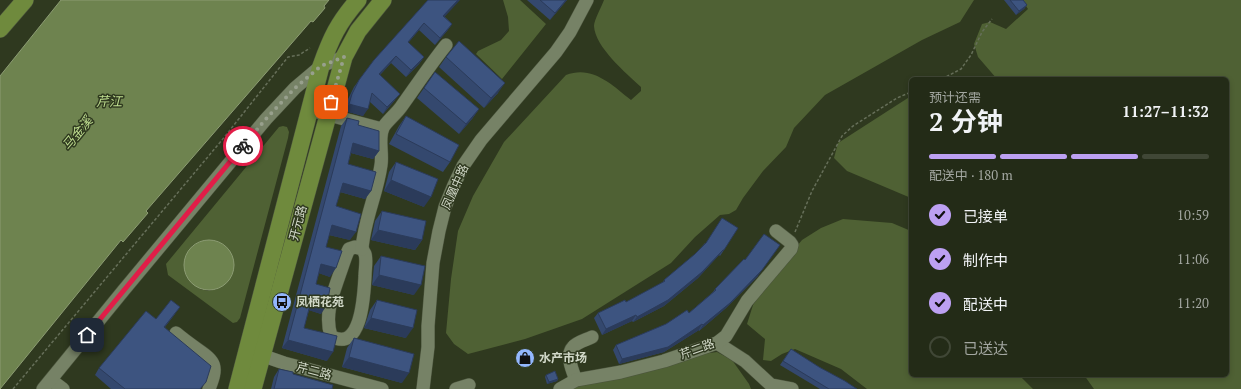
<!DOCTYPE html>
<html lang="zh">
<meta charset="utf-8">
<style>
body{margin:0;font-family:"PT Serif","Noto Sans SC",serif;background:#2f3724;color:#f1f3f6;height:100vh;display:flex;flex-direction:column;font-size:15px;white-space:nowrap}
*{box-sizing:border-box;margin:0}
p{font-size:13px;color:#a3a7a1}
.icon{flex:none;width:22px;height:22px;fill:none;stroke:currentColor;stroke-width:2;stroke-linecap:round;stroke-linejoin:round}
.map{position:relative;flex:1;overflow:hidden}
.panel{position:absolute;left:909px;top:77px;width:320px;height:300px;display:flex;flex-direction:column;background:#232b17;border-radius:6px;box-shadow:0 2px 6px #0003,0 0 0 1px #404736}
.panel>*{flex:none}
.pin{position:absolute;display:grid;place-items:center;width:34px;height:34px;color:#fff;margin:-17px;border-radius:8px;box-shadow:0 2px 6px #0006}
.courier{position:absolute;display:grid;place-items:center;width:40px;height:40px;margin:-20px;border:3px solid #e11d48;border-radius:50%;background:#fff;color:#222;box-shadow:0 1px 5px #0007}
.headline em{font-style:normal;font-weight:700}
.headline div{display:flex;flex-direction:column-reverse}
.headline{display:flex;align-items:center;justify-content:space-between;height:68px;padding:0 20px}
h1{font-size:26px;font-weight:700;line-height:30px}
.bar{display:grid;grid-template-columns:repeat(4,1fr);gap:6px 4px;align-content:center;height:48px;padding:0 20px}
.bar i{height:5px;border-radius:3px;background:#404736}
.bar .active{background:#bca0f2}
.bar p{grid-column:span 4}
ol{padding:0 20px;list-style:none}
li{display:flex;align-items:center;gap:12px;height:44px}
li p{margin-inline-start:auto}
li .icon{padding:4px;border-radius:50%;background:#bca0f2;color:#111;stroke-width:4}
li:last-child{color:#a3a7a1}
li i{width:22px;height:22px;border:2px solid #404736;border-radius:50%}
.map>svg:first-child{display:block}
</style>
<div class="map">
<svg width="1241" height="389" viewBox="0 0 1241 389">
<rect width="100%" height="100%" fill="#2f391f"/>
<!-- green -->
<g fill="#4f6134" fill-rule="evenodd">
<polygon points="503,0 520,0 546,24 502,79 476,54 478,51 501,40 509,31 508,17"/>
<path d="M604,0h370l-14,22 -38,18 -97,55 -31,33 -8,19 -23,24 -20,27 -7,12 -7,4 -9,1 -25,22 -24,26 -89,56 -57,20 -57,15 -14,-10 -8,-11 5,-54 7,-48 15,-35 31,-54 62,-67c26,-10 45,9 65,25l10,-9v-4c-15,-14 -46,-40 -47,-61 0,-6 8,-20 10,-26z"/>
<polygon points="1022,0 1241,0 1241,389 1094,389 1084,375 1227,375 1227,79 997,79 978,57 974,44 982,24 990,22 1006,29 1028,9"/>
<polygon points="911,96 911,198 847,171 834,158 838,143"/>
<path d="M283,126l4,1 2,5 -1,6 -48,180 -3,4 -4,1 -65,-48 -2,-11 113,-137zM207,240l10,49 -9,2 -8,-2 -8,-43 7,-4z"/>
<polygon points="843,219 892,223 911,231 911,375 1019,375 1033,389 867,389 841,369 795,349 782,354 771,361 763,360 765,339 747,324 753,305 767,283 802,240 821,228"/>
<polygon points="717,352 732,360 749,384 751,389 569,389 694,355"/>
</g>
<!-- water -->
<g fill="#6e834f" stroke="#8c9c73">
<polygon points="61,0 329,0 324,6 325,8 313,22 311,21 146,211 148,213 123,242 121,240 0,389 0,76"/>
<circle cx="209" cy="265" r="25"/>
</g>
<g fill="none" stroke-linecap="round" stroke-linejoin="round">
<defs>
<g id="minor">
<polyline points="310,110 382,129"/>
<path d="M355,247l7,2c1,1 2,3 3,5 2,6 0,15 0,22 -1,17 -3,78 -34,60 -7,-22 2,-42 9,-63 3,-8 5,-16 9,-24z"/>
<path d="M362,249c2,-29 15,-55 19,-84 2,-12 -3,-26 2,-37 2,-5 14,-15 18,-21 15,-21 29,-42 45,-62"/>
<path d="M176,333c7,6 14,11 21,16 19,13 21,17 12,40"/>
<polyline points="717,343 745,361 771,385 792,389"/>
<polyline points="255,350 261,355 284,363 382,389"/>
<polyline points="51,380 63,389"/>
<path d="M576,380c-3,-8 -11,-25 -3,-33 4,-5 13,-7 19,-10"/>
<polyline points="43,389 123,291 266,119 295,88 321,66 344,57"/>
<polyline points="423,389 428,347 428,326 433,263 439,231 445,207 454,185 463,166 481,140 556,52 570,32 587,0"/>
<polyline points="456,389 469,385"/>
<polyline points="560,389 576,380 621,372 664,361 717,343 726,336 747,301 791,249 792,245 790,242 776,231"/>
</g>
<g id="major">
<polyline points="0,29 25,0"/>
<path d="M237,389l84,-323c10,-28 17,-43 37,-66"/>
<polyline points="253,389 344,57 358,31 383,0"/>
</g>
</defs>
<!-- minor casing -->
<use href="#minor" stroke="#4b543d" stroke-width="14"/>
<!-- major casing -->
<use href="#major" stroke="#4b543d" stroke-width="18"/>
<!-- path -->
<g stroke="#666f59" stroke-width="1.5" stroke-dasharray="3 2" stroke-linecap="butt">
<polyline points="942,79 961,69 971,55 982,32 992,19"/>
<polyline points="795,232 812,191 842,136 853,126 897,98 911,92"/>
<polyline points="13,389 222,140 288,57 299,55 310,48"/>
</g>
<!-- minor -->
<use href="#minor" stroke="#768266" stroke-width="13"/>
<!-- major -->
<use href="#major" stroke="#6f8a3d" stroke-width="17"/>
</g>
<!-- wall -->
<g fill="#34486e">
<polygon points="428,0 452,24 447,31 435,45 419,30 408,43 424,57 419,64 406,77 391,63 380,75 395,100 383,114 370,102 363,116 345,111 347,101 354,87 374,60"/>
<polygon points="527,0 567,0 550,20"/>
<polygon points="1004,0 1023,0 1027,5 1024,9 1016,15"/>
<polygon points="446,57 498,93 484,108 439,67"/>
<polygon points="435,72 479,109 472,119 459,134 417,98"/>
<polygon points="406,116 450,162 443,172 389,144 399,126"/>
<polygon points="347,118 358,125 379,151 373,159 351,153 348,164 371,191 365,199 340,192 336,206 350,240 329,235 326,247 330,277 319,273 316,284 321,314 309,310 304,328 327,361 282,348 341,126"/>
<polygon points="396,162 424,207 384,191 389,172"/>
<polygon points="382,211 422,240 415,250 371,240 375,221"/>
<polygon points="705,243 724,250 720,256 719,255 698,278 664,306 633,322 632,321 602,335 594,318 598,313 626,302 662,283 664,280 695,254"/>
<polygon points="381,256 414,295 372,285 374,266"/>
<polygon points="745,260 758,276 726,308 699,331 699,330 664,352 619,364 613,350 616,345 666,324 689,313 713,292 715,289"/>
<polygon points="377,300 406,338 364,328 370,310"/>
<polygon points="175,314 165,327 201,389 111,389 95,375 99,368 156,319"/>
<polygon points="354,338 402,383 342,367 347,348"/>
<polygon points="791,349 819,367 857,389 820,389 780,365"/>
<polygon points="279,369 293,374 332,389 271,389 274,377"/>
<polygon points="546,375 558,379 557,381 547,384 545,377"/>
</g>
<!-- shaded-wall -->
<g fill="#2b3b5a">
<polygon points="458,0 460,0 439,23 443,16"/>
<polygon points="566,0 567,0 550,20 555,13"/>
<polygon points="1027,5 1024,9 1016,15 1019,11"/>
<polygon points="424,23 419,30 403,49 408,42"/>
<polygon points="452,24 447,31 435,45 440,38"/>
<polygon points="396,56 391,63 374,81 379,74"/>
<polygon points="424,57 419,64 406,77 411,70"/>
<polygon points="505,83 498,93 484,108 491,98"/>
<polygon points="400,94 395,100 383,114 387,107"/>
<polygon points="349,104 368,109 363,116 345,111"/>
<polygon points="479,109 472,119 459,134 466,124"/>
<polygon points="353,143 379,151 373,159 347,152"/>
<polygon points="391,180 431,197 424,207 384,191"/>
<polygon points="343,183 371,191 365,199 337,191"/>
<polygon points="332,225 356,232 350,240 325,234"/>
<polygon points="378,230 422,240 415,250 371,240"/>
<polygon points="780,245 758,276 726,308 699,331 703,325"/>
<polygon points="723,250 719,255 698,278 664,306 633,322 637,317"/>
<polygon points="321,264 336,268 330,277 315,272"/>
<polygon points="379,275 421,285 414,295 372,285"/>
<polygon points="311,301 327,305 321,314 305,309"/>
<polygon points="180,307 175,314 159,334 164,327"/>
<polygon points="636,315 632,321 602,335 606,329"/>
<polygon points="371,318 413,328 406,338 364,328"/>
<polygon points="702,324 699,330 664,352 619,364 622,359"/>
<polygon points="288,340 333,352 327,361 282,348"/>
<polygon points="349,357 409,373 402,383 342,367"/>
<polygon points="558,379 557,381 547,384 549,382"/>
</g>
<!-- building -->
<g fill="#3d5480" stroke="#2b3b5a">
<polygon points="428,0 458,0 443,16 452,24 440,38 424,23 408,42 424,57 411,70 396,56 379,74 400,94 387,107 372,93 368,109 349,104 352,94 359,80 374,60"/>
<polygon points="540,0 566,0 555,13"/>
<polygon points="1010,0 1023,0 1027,5 1019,11"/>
<polygon points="459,41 505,83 491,98 446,57"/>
<polygon points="435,72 479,109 466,124 424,88"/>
<polygon points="406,116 459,145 450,162 396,134"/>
<polygon points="347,118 359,121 358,125 379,131 379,151 353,143 348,164 376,172 371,191 343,183 336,206 361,214 356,232 332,225 326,247 342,251 336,268 321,264 316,284 330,288 327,305 311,301 304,328 337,336 333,352 288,340"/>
<polygon points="396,162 438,179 431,197 391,180"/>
<polygon points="382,211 426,221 422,240 378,230"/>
<polygon points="722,218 738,228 724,250 723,250 702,272 668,300 637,317 636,315 606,329 598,313 625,300 626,302 665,281 664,280 695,254 706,243"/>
<polygon points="764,234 780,245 762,270 730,303 703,325 702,324 668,347 622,359 616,345 666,324 687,310 689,313 716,290 715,289 744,259 745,260"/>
<polygon points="381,256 425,266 421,285 379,275"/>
<polygon points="171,300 180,307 164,327 211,366 206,382 200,389 125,389 99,368 146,311 156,319"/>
<polygon points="377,300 417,310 413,328 371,318"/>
<polygon points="354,338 414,354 409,373 349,357"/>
<polygon points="791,349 819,367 845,381 857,389 829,389 783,361"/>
<polygon points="279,369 293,372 293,374 333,385 332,389 274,389"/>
<polygon points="555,371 558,379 549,382 546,375"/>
</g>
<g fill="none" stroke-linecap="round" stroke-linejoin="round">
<!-- done -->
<polyline stroke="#98a08d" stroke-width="4" stroke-dasharray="0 7.2" points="243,146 266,119 295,88 321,66 344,57 331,102"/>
<!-- route -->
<polyline stroke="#e11d48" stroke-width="5" points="87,335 243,146"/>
</g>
<!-- icons -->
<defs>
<symbol id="bus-disc" viewBox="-11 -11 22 22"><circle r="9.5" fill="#93b7fd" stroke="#2f391f"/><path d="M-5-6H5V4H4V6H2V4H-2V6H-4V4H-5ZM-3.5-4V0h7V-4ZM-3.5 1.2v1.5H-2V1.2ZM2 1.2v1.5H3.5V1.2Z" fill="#111"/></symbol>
<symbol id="shop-disc" viewBox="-11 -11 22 22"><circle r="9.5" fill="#93b7fd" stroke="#2f391f"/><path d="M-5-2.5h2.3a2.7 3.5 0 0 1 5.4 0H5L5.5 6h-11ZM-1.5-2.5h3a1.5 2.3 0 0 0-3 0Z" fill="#111"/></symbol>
</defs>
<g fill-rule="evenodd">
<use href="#bus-disc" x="271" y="291" width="22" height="22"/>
<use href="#shop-disc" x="514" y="347" width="22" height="22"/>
</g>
<g text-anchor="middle" stroke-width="3" stroke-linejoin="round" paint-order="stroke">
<!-- street labels -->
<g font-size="12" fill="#d1d8c8" stroke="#2f391f">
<text transform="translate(455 187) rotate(-66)" y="4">凤凰中路</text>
<text transform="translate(298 223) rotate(-75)" y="4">开元路</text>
<text transform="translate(697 349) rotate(-20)" y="4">芹二路</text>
<text transform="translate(314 371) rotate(15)" y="4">芹二路</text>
</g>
<!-- poi labels -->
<g font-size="12" font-weight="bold" fill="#d1d8c8" stroke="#2f391f" text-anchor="start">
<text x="296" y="306">凤栖花苑</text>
<text x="539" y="362">水产市场</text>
</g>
<!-- water labels -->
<g font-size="13" font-style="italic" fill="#bfde90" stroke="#2f391f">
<text x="109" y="106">芹江</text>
<text transform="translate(77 133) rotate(-51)" y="5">马金溪</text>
</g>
</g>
</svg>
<div class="pin" style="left:331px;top:102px;background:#ea580c"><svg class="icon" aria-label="bag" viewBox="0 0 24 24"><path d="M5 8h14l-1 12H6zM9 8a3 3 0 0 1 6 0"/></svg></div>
<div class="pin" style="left:87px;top:335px;background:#1f2937"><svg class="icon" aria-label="home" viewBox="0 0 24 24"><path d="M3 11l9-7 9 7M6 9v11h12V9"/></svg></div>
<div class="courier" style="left:243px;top:146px"><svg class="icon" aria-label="bike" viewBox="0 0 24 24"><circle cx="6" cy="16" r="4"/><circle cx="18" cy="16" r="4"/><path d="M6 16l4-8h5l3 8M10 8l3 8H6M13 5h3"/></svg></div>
<section class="panel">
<div class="headline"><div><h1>2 分钟</h1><p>预计还需</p></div><em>11:27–11:32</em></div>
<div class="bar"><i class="active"></i><i class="active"></i><i class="active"></i><i></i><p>配送中 · 180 m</p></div>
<ol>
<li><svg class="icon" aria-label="check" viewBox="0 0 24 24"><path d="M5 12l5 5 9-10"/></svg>已接单<p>10:59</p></li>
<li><svg class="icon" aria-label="check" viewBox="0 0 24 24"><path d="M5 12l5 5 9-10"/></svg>制作中<p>11:06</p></li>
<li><svg class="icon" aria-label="check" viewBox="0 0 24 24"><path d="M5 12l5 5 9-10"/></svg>配送中<p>11:20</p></li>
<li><i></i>已送达</li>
</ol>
</section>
</div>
